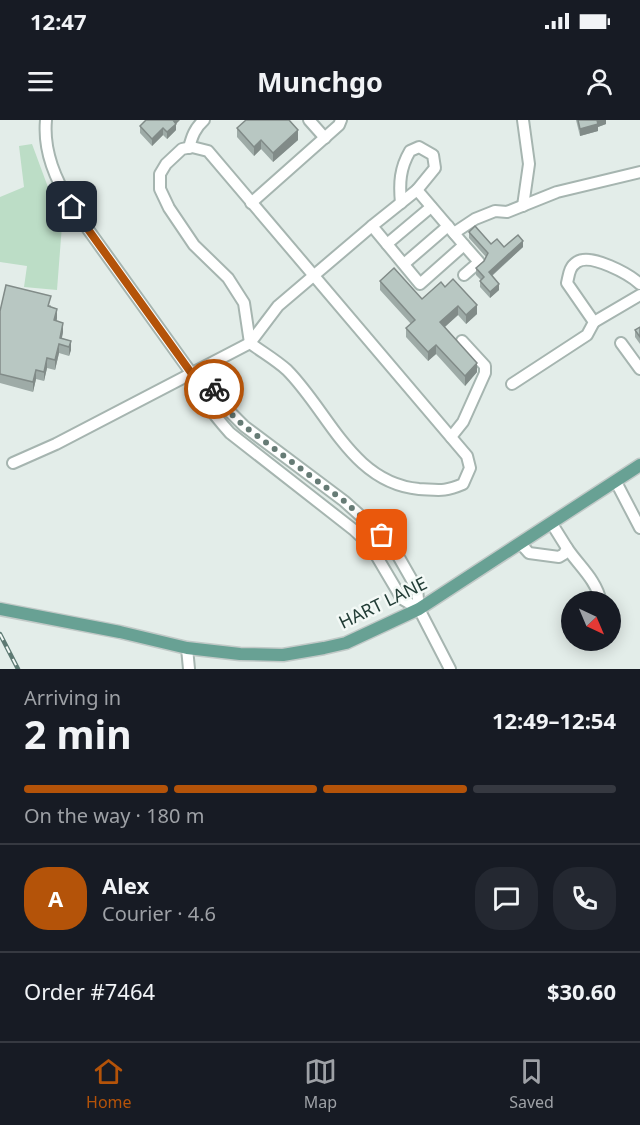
<!DOCTYPE html>
<meta charset="utf-8">
<style>
body{margin:0;font-family:"Noto Sans",sans-serif;background:#242831;color:#f1f3f6;height:100vh;display:flex;flex-direction:column;font-size:22px;white-space:nowrap}
*{box-sizing:border-box;margin:0}
p{font-size:20px;color:#9ea1a6}
.icon{flex:none;width:33px;height:33px;fill:none;stroke:currentColor;stroke-width:2;stroke-linecap:round;stroke-linejoin:round}
.map{position:relative;height:549px;overflow:hidden}
.side{display:flex;flex-direction:column;background:#171b24;flex:1}
.side>*{flex:none}
.needle{width:39px;rotate:136deg}
.buttons{position:absolute;left:561px;top:471px;display:grid;gap:12px}
.buttons a{display:grid;place-items:center;width:60px;height:60px;border-radius:50%;background:#171b24;box-shadow:0 3px 15px #0003;font-size:30px}
.pin{position:absolute;display:grid;place-items:center;width:51px;height:51px;color:#fff;margin:-26px;border-radius:12px;box-shadow:0 3px 9px #0006}
.courier{position:absolute;display:grid;place-items:center;width:60px;height:60px;margin:-30px;border:4px solid #b45309;border-radius:50%;background:#fff;color:#222;box-shadow:0 2px 8px #0007}
.headline em{font-style:normal;font-weight:700}
.headline div{display:flex;flex-direction:column-reverse}
.headline{display:flex;align-items:center;justify-content:space-between;height:102px;padding:0 24px}
h1{font-size:39px;font-weight:700;line-height:45px}
.bar{display:grid;grid-template-columns:repeat(4,1fr);gap:9px 6px;align-content:center;height:72px;padding:0 24px}
.bar i{height:8px;border-radius:4px;background:#363941}
.bar .selected{background:#b45309}
.bar p{grid-column:span 4}
.line{display:flex;align-items:center;gap:15px;padding:0 24px;border-top:2px solid #363941}
.line div{flex:1}
.round{display:grid;place-items:center;flex:none;width:63px;height:63px;border-radius:24px;background:#242831}
.status{display:flex;justify-content:space-between;align-items:center;height:42px;padding:0 30px;background:#171b24;direction:ltr}
.status svg{height:16px;fill:currentColor}
header{display:flex;justify-content:space-between;align-items:center;height:78px;padding:0 24px;background:#171b24;font-size:27px;font-weight:700}
.menu{display:flex;justify-content:space-around;align-items:center;height:84px;border-top:2px solid #363941;background:#171b24;font-size:16px;color:#9ea1a6}
.menu a{display:grid;justify-items:center;gap:3px}
.menu .selected{color:#b45309}
.map>svg:first-child{display:block}
</style>
<div class="status"><b>12:47</b><svg viewBox="0 0 49 12"><path d="M0 12V9h3v3zM5 12V6h3v6zM10 12V3h3v9zM15 12V0h3v12zM26 1h20v11H26zM47 4h2v5h-2z"/></svg></div>
<header><svg class="icon" aria-label="menu" viewBox="0 0 24 24"><path d="M4 6h16M4 12h16M4 18h16"/></svg>Munchgo<svg class="icon" aria-label="person" viewBox="0 0 24 24"><circle cx="12" cy="8" r="4"/><path d="M4 21q1-7 8-7t8 7"/></svg></header>
<div class="map">
<svg width="640" height="549" viewBox="0 0 640 549">
<rect width="100%" height="100%" fill="#e3ede9"/>
<!-- green -->
<polygon fill="#bcddc6" points="32,24 62,105 57,170 24,167 27,146 0,142 0,77 24,67 19,26"/>
<g fill="none" stroke-linecap="round" stroke-linejoin="round">
<defs>
<g id="minor">
<path d="M46,0c-3,32 10,60 26,87l120,167c10,25 20,39 38,59l124,97 16,15 32,54 17,10"/>
<polyline points="309,0 325,18"/>
<polyline points="523,0 529,44 523,86"/>
<path d="M192,27l16,4 259,305 3,12 -7,16c-19,8 -23,6 -44,5 -67,-6 -90,-77 -132,-119 -11,-10 -25,-18 -37,-27l-6,-40 -16,-25 -34,-33 -25,-37 -9,-19v-15l6,-10 16,-15z"/>
<path d="M189,28c3,-12 6,-20 15,-28"/>
<polygon points="417,70 464,125 420,164 372,106"/>
<polyline points="251,83 339,5 341,0"/>
<path d="M401,83c-2,-20 -1,-35 9,-52l9,-4 14,8 2,13 -18,22"/>
<polyline points="456,115 454,113 475,99 495,91 507,92 557,72 640,52"/>
<polyline points="387,124 431,87"/>
<polyline points="404,144 448,106"/>
<polyline points="464,155 479,142 464,125"/>
<polyline points="594,202 640,175"/>
<polyline points="621,223 640,249"/>
<polyline points="193,254 213,269 227,289 244,306 344,381 382,415 397,434 417,469 419,489 450,549"/>
<path d="M512,264l75,-49 7,-13 -27,-39c2,-8 2,-16 10,-21 14,-9 52,12 63,22"/>
<polyline points="451,317 463,302 485,253 485,246 462,221"/>
<polyline points="13,343 56,324 250,223 278,186 372,106"/>
<polyline points="616,362 640,408"/>
<polyline points="521,424 529,433 559,437 564,434 567,428 552,404"/>
<path d="M567,428c12,18 29,31 34,54"/>
<polyline points="187,528 189,549"/>
</g>
<polyline id="major" points="0,489 120,512 187,528 240,534 283,535 324,528 346,523 419,489 640,345"/>
</defs>
<!-- minor casing -->
<use href="#minor" stroke="#a6b5b0" stroke-width="14"/>
<!-- major casing -->
<use href="#major" stroke="#c1c9c7" stroke-width="15"/>
<!-- minor -->
<use href="#minor" stroke="#fff" stroke-width="10"/>
<!-- major -->
<use href="#major" stroke="#68a194" stroke-width="12"/>
<defs>
<polyline id="rail" points="0,514 18,549"/>
</defs>
<!-- rail casing -->
<use href="#rail" stroke="#5d7972" stroke-width="4.5"/>
<!-- rail -->
<use href="#rail" stroke="#f3f9f6" stroke-width="2" stroke-dasharray="7" stroke-linecap="butt"/>
</g>
<!-- wall -->
<g fill="#9eaba7">
<polygon points="576,0 606,0 606,4 598,7 598,11 580,16"/>
<polygon points="176,4 176,10 167,19 163,15 152,26 140,13 140,6"/>
<polygon points="237,8 298,20 273,42 261,29 254,36 237,17"/>
<polygon points="469,112 491,124 504,127 523,127 492,156 499,170 490,178 480,167 480,161 481,160 476,155 476,148 484,141 486,137 469,118"/>
<polygon points="380,161 422,179 445,167 477,194 466,204 458,195 445,207 477,252 465,266 436,234 428,241 406,217 406,208 411,204 380,170"/>
<polygon points="51,185 50,187 57,198 57,201 63,212 62,218 71,221 71,230 69,236 59,233 55,250 47,248 44,261 36,259 33,272 0,263 0,191"/>
<polygon points="640,207 640,224 635,217 635,210"/>
</g>
<!-- shaded-wall -->
<g fill="#818b88">
<polygon points="173,0 180,0 176,4 176,10 167,19 167,12"/>
<polygon points="597,0 606,0 606,4 598,7 598,11 580,16 580,9"/>
<polygon points="163,8 163,15 152,26 152,19"/>
<polygon points="298,10 298,20 273,42 273,33"/>
<polygon points="261,20 261,29 254,36 254,27"/>
<polygon points="523,121 523,127 489,158 489,152"/>
<polygon points="499,164 499,170 490,178 490,172"/>
<polygon points="477,185 477,194 466,204 466,195"/>
<polygon points="458,186 458,195 440,211 440,202"/>
<polygon points="57,189 57,198 54,209 54,200"/>
<polygon points="63,203 63,212 60,225 60,218"/>
<polygon points="71,221 71,230 69,236 69,227"/>
<polygon points="59,224 59,233 55,250 55,240"/>
<polygon points="436,225 436,234 428,241 428,232"/>
<polygon points="47,238 47,248 44,261 44,252"/>
<polygon points="477,243 477,252 465,266 465,256"/>
<polygon points="36,250 36,259 33,272 33,262"/>
</g>
<!-- building -->
<g fill="#b8c7c2" stroke="#818b88" stroke-width="1.5">
<polygon points="146,0 173,0 176,4 167,12 163,8 152,19 140,6"/>
<polygon points="246,0 289,0 298,10 273,33 261,20 254,27 237,8"/>
<polygon points="578,0 597,0 598,4 580,9"/>
<polygon points="475,106 491,124 497,119 504,127 518,115 523,121 489,152 499,164 490,172 480,161 484,157 476,148 484,141 488,133 469,112"/>
<polygon points="394,148 422,179 441,162 445,167 453,159 477,185 466,195 458,186 440,202 477,243 465,256 436,225 428,232 406,208 415,200 380,161"/>
<polygon points="6,165 51,176 48,186 57,189 54,200 63,203 60,218 71,221 69,227 59,224 55,240 47,238 44,252 36,250 33,262 0,254 0,191"/>
<polygon points="640,207 640,217 635,210"/>
</g>
<g fill="none" stroke-linecap="round" stroke-linejoin="round">
<!-- done -->
<polyline stroke="#667b75" stroke-width="6" stroke-dasharray="0 10.8" points="214,269 226,289 244,306 344,381 382,415"/>
<!-- route -->
<polyline stroke="#b45309" stroke-width="8" points="72,87 192,254 214,269"/>
</g>
<g text-anchor="middle" stroke-width="5" stroke-linejoin="round" paint-order="stroke">
<!-- street labels -->
<g font-size="18" fill="#233e37" stroke="#f3f9f6">
<text transform="translate(383 483) rotate(-26)" y="6">HART LANE</text>
</g>
</g>
</svg>
<div class="buttons">
<a><svg class="needle" viewBox="-14 -14 28 28"><path d="M0-13l5 13h-10z" fill="#e53935"/><path d="M0 13l5-13h-10z" fill="#9ea1a6"/></svg></a>
</div>
<div class="pin" style="left:382px;top:415px;background:#ea580c"><svg class="icon" aria-label="bag" viewBox="0 0 24 24"><path d="M5 8h14l-1 12H6zM9 8a3 3 0 0 1 6 0"/></svg></div>
<div class="pin" style="left:72px;top:87px;background:#1f2937"><svg class="icon" aria-label="home" viewBox="0 0 24 24"><path d="M3 11l9-7 9 7M6 9v11h12V9"/></svg></div>
<div class="courier" style="left:214px;top:269px"><svg class="icon" aria-label="bike" viewBox="0 0 24 24"><circle cx="6" cy="16" r="4"/><circle cx="18" cy="16" r="4"/><path d="M6 16l4-8h5l3 8M10 8l3 8H6M13 5h3"/></svg></div>
</div>
<section class="side">
<div class="headline"><div><h1>2 min</h1><p>Arriving in</p></div><em>12:49–12:54</em></div>
<div class="bar"><i class="selected"></i><i class="selected"></i><i class="selected"></i><i></i><p>On the way · 180 m</p></div>
<div class="line" style="height:108px"><b class="round" style="background:#b45309;color:#fff">A</b><div><b>Alex</b><p>Courier · 4.6</p></div><a class="round"><svg class="icon" aria-label="chat" viewBox="0 0 24 24"><path d="M4 5h16v11H9l-5 4z"/></svg></a><a class="round"><svg class="icon" aria-label="phone" viewBox="0 0 24 24"><path d="M5 4h4l2 5-3 2q2 4 5 5l2-3 5 2v4C11 20 4 13 5 4z"/></svg></a></div>
<div class="line" style="height:78px"><div>Order #7464</div><b>$30.60</b></div>
</section>
<nav class="menu">
<a class="selected"><svg class="icon" aria-label="home" viewBox="0 0 24 24"><path d="M3 11l9-7 9 7M6 9v11h12V9"/></svg>Home</a>
<a><svg class="icon" aria-label="map" viewBox="0 0 24 24"><path d="M3 6l6-2 6 2 6-2v14l-6 2-6-2-6 2zM9 4v14M15 6v14"/></svg>Map</a>
<a><svg class="icon" aria-label="saved" viewBox="0 0 24 24"><path d="M7 4h10v16l-5-4-5 4z"/></svg>Saved</a>
</nav>
